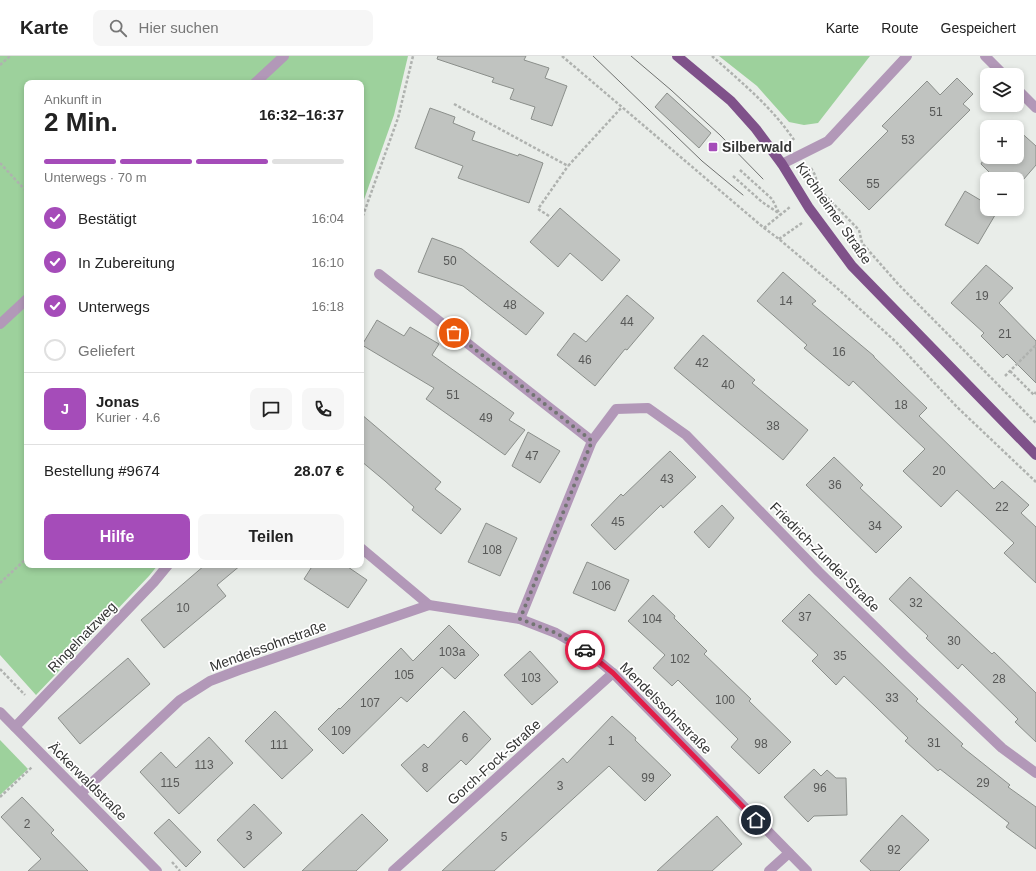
<!DOCTYPE html>
<html lang="de">
<meta charset="utf-8">
<style>
body{margin:0;font-family:Helvetica,sans-serif;background:#f6f6f6;color:#222;height:100vh;display:flex;flex-direction:column;font-size:15px;white-space:nowrap}
*{box-sizing:border-box;margin:0}
p{font-size:13px;color:#767676}
.icon{flex:none;width:22px;height:22px;fill:none;stroke:currentColor;stroke-width:2;stroke-linecap:round;stroke-linejoin:round}
.map{position:relative;flex:1;overflow:hidden}
.panel{position:absolute;left:24px;top:24px;width:340px;height:488px;display:flex;flex-direction:column;background:#fff;border-radius:8px;box-shadow:0 2px 6px #0003}
.panel>*{flex:none}
.tools{position:absolute;left:980px;top:12px;display:grid;gap:8px}
.tools a{display:grid;place-items:center;width:44px;height:44px;border-radius:8px;background:#fff;box-shadow:0 2px 6px #0003;font-size:20px}
.pin{position:absolute;display:grid;place-items:center;width:34px;height:34px;color:#fff;margin:-17px;border:2px solid #fff;border-radius:50%;box-shadow:0 1px 4px #0007}
.courier{position:absolute;display:grid;place-items:center;width:40px;height:40px;margin:-20px;border:3px solid #e11d48;border-radius:50%;background:#fff;color:#222;box-shadow:0 1px 5px #0007}
.head em{font-style:normal;font-weight:700}
.head div{display:flex;flex-direction:column-reverse}
.head{display:flex;align-items:center;justify-content:space-between;height:68px;padding:0 20px}
h1{font-size:26px;font-weight:700;line-height:30px}
.bar{display:grid;grid-template-columns:repeat(4,1fr);gap:6px 4px;align-content:center;height:48px;padding:0 20px}
.bar i{height:5px;border-radius:3px;background:#e0e0e0}
.bar .active{background:#a54cb9}
.bar p{grid-column:span 4}
.line{display:flex;align-items:center;gap:10px;padding:0 20px;border-top:1px solid #e0e0e0}
.line div{flex:1}
.round{display:grid;place-items:center;flex:none;width:42px;height:42px;border-radius:8px;background:#f6f6f6}
ol{padding:0 20px;list-style:none}
li{display:flex;align-items:center;gap:12px;height:44px}
li p{margin-inline-start:auto}
li .icon{padding:4px;border-radius:50%;background:#a54cb9;color:#fff;stroke-width:4}
li:last-child{color:#767676}
li i{width:22px;height:22px;border:2px solid #e0e0e0;border-radius:50%}
.primary-button{display:flex;gap:8px;margin-top:auto;padding:8px 20px}
.primary-button a{flex:1;height:46px;border-radius:8px;background:#a54cb9;color:#fff;font-size:16px;font-weight:700;line-height:46px;text-align:center}
.primary-button a+a{background:#f6f6f6;color:#222}
header{display:flex;align-items:center;gap:24px;box-sizing:border-box;height:56px;padding:0 20px;background:#fff;border-bottom:1px solid #e0e0e0}
header strong{font-size:19px}
nav{display:flex;gap:22px;margin-inline-start:auto;font-size:14px}
.search{width:280px;height:36px;background:#f6f6f6;display:flex;align-items:center;gap:10px;box-sizing:border-box;padding:0 14px;border-radius:8px;color:#767676;font-size:15px}
.map>svg:first-child{display:block}
</style>
<header>
<strong>Karte</strong>
<div class="search"><svg class="icon" aria-label="search" viewBox="0 0 24 24"><circle cx="10" cy="10" r="6"/><path d="M15 15l6 6"/></svg>Hier suchen</div>
<nav><a>Karte</a><a>Route</a><a>Gespeichert</a></nav>
</header>
<div class="map">
<svg width="1036" height="815" viewBox="0 0 1036 815">
<rect width="100%" height="100%" fill="#e9ede9"/>
<!-- green -->
<g fill="#9dd19c">
<polygon points="0,0 408,0 394,59 361,152 361,27 27,27 27,509 158,509 149,520 36,639 0,599"/>
<polygon points="719,0 870,0 818,67 804,69 789,66 757,30"/>
<polygon points="0,684 28,713 0,739"/>
</g>
<!-- building -->
<g fill="#c0c3c0" stroke="#8b8f8b">
<polygon points="438,0 526,0 524,4 549,12 545,22 567,30 552,70 531,63 535,51 510,43 514,33 492,26 494,22 437,3"/>
<polygon points="957,22 973,38 963,48 970,54 869,154 839,124 888,75 882,70 927,25 940,39"/>
<polygon points="667,37 711,77 699,92 655,51"/>
<polygon points="430,52 455,61 453,67 475,76 472,84 518,100 519,98 543,107 529,147 458,122 463,110 415,92"/>
<polygon points="1017,73 1036,90 1036,109 1017,131 1017,123 996,123 981,108 987,97 987,101 1017,101"/>
<polygon points="965,135 987,148 987,153 998,154 978,188 945,169"/>
<polygon points="560,152 620,204 602,225 570,197 558,211 530,186"/>
<polygon points="432,182 462,193 544,257 526,279 463,230 418,216"/>
<polygon points="986,209 1013,232 999,247 1036,285 1036,327 1007,298 1003,302 981,280 984,277 951,247"/>
<polygon points="783,216 816,245 812,248 874,300 874,301 927,352 919,360 994,433 1002,425 1029,449 1021,457 1036,471 1036,527 1004,497 1014,487 957,434 941,451 903,415 925,393 853,325 849,330 804,292 807,289 757,245"/>
<polygon points="627,239 654,262 627,294 625,293 595,330 557,299 574,277 586,286"/>
<polygon points="377,264 404,280 410,271 439,288 432,299 514,357 509,364 525,374 505,399 426,343 434,332 362,289"/>
<polygon points="703,279 755,324 752,327 808,374 783,404 674,312"/>
<polygon points="361,358 441,426 435,433 461,453 441,478 412,454 414,451 385,425 361,405"/>
<polygon points="528,376 560,395 540,427 512,410"/>
<polygon points="670,395 696,421 663,452 661,449 615,494 591,469 621,438 623,440"/>
<polygon points="834,401 863,429 860,432 902,471 876,497 806,429"/>
<polygon points="722,449 734,462 709,492 694,476"/>
<polygon points="486,467 517,482 500,520 468,506"/>
<polygon points="587,506 629,524 615,555 573,537"/>
<polygon points="205,509 241,509 217,529 226,540 164,592 141,564"/>
<polygon points="313,509 345,509 367,524 348,552 304,523"/>
<polygon points="910,521 992,598 994,596 1036,637 1036,686 1015,666 1018,663 962,608 958,613 926,582 928,580 889,543"/>
<polygon points="809,538 918,643 916,645 963,688 961,690 1010,729 1008,731 1036,751 1036,793 1006,771 1009,767 940,713 938,715 905,685 908,682 844,620 836,629 812,605 818,599 782,565"/>
<polygon points="653,539 675,560 674,562 707,595 704,598 751,643 749,645 791,686 759,718 731,691 738,683 678,624 672,630 653,612 665,599 628,565"/>
<polygon points="449,569 479,599 455,623 442,611 407,646 401,641 343,698 318,673 339,652 340,653 401,592 413,605"/>
<polygon points="530,595 558,626 532,649 504,619"/>
<polygon points="128,602 150,628 80,688 58,662"/>
<polygon points="275,655 313,694 282,723 245,685"/>
<polygon points="464,655 491,683 466,709 461,704 427,736 401,709 424,688 428,692"/>
<polygon points="612,660 636,682 635,684 671,719 645,745 609,710 494,815 442,815 563,702 567,707"/>
<polygon points="209,681 233,707 179,758 140,716 161,696 176,712"/>
<polygon points="814,713 821,720 827,714 836,722 846,722 847,759 814,760 808,766 784,741"/>
<polygon points="22,741 54,774 51,777 88,815 28,815 41,803 1,761"/>
<polygon points="254,748 282,777 244,812 217,784"/>
<polygon points="362,758 388,784 356,815 302,815"/>
<polygon points="902,759 929,784 899,815 871,815 860,805"/>
<polygon points="717,760 742,788 712,815 657,815"/>
<polygon points="169,763 201,796 186,811 154,777"/>
</g>
<g fill="none" stroke-linecap="round" stroke-linejoin="round">
<!-- path -->
<g stroke="#afb2af" stroke-width="2.5" stroke-dasharray="3 2" stroke-linecap="butt">
<polyline points="562,0 764,172 779,183 837,232 896,286 957,351 1036,426"/>
<path d="M712,0c29,26 60,51 82,84"/>
<polyline points="0,9 10,0"/>
<polyline points="454,48 568,110 622,51"/>
<polyline points="0,107 27,136"/>
<polyline points="811,112 815,119 819,133 859,174 862,187 899,229 1036,367"/>
<polyline points="740,114 772,143 780,159"/>
<polyline points="733,120 762,146 780,158"/>
<polyline points="549,160 538,153 568,110"/>
<polyline points="361,165 398,62 413,0"/>
<polyline points="764,172 790,151"/>
<polyline points="779,183 802,167"/>
<polyline points="1010,315 1034,339 1036,336"/>
<polyline points="1005,320 1036,289"/>
<polyline points="0,527 27,502"/>
<polyline points="0,613 25,639"/>
<polyline points="0,741 32,711"/>
<polyline points="172,806 180,815"/>
</g>
<!-- minor -->
<g stroke="#b298b8" stroke-width="10">
<polyline points="985,0 1004,19"/>
<polyline points="255,27 284,0"/>
<polyline points="1017,33 1036,52"/>
<polyline points="782,108 828,85 907,0"/>
<polyline points="379,218 592,385"/>
<polyline points="0,268 27,243"/>
<polyline points="361,492 429,549 520,563 556,577 584,593 613,617 807,815"/>
<polyline points="520,563 592,385 616,353 648,352 686,379 819,516 906,601 1002,692 1036,717"/>
<polyline points="0,656 157,815"/>
<polyline points="15,671 154,526 168,509"/>
<polyline points="81,737 180,644 210,625 239,614 429,549"/>
<polyline points="393,815 613,617"/>
<polyline points="769,815 789,797"/>
</g>
<!-- major -->
<polyline stroke="#7f518a" stroke-width="10" points="677,0 731,45 756,73 782,108 809,152 852,210 1036,399"/>
<!-- tram -->
<g stroke="#707270" stroke-width="1">
<polyline points="593,0 702,105 743,139"/>
<polyline points="631,0 671,34 720,79 763,123"/>
</g>
</g>
<g fill="none" stroke-linecap="round" stroke-linejoin="round">
<!-- done -->
<polyline stroke="#737573" stroke-width="4" stroke-dasharray="0 7.2" points="454,277 592,385 520,563 556,577 585,594"/>
<!-- route -->
<polyline stroke="#e11d48" stroke-width="5" points="585,594 613,617 756,764"/>
</g>
<!-- markers -->
<rect fill="#a54cb9" stroke="#fff" stroke-width="1.5" x="708" y="86" width="10" height="10" rx="2"/>
<g text-anchor="middle" stroke-width="3.5" stroke-linejoin="round" paint-order="stroke">
<!-- number labels -->
<g font-size="12" fill="#575857">
<text x="936" y="60">51</text>
<text x="908" y="88">53</text>
<text x="873" y="132">55</text>
<text x="450" y="209">50</text>
<text x="982" y="244">19</text>
<text x="786" y="249">14</text>
<text x="510" y="253">48</text>
<text x="627" y="270">44</text>
<text x="1005" y="282">21</text>
<text x="839" y="300">16</text>
<text x="585" y="308">46</text>
<text x="702" y="311">42</text>
<text x="728" y="333">40</text>
<text x="453" y="343">51</text>
<text x="901" y="353">18</text>
<text x="486" y="366">49</text>
<text x="773" y="374">38</text>
<text x="532" y="404">47</text>
<text x="939" y="419">20</text>
<text x="667" y="427">43</text>
<text x="835" y="433">36</text>
<text x="1002" y="455">22</text>
<text x="618" y="470">45</text>
<text x="875" y="474">34</text>
<text x="492" y="498">108</text>
<text x="601" y="534">106</text>
<text x="916" y="551">32</text>
<text x="183" y="556">10</text>
<text x="805" y="565">37</text>
<text x="652" y="567">104</text>
<text x="954" y="589">30</text>
<text x="452" y="600">103a</text>
<text x="840" y="604">35</text>
<text x="680" y="607">102</text>
<text x="404" y="623">105</text>
<text x="531" y="626">103</text>
<text x="999" y="627">28</text>
<text x="892" y="646">33</text>
<text x="725" y="648">100</text>
<text x="370" y="651">107</text>
<text x="341" y="679">109</text>
<text x="465" y="686">6</text>
<text x="611" y="689">1</text>
<text x="934" y="691">31</text>
<text x="761" y="692">98</text>
<text x="279" y="693">111</text>
<text x="204" y="713">113</text>
<text x="425" y="716">8</text>
<text x="648" y="726">99</text>
<text x="170" y="731">115</text>
<text x="983" y="731">29</text>
<text x="560" y="734">3</text>
<text x="820" y="736">96</text>
<text x="27" y="772">2</text>
<text x="249" y="784">3</text>
<text x="504" y="785">5</text>
<text x="894" y="798">92</text>
</g>
<!-- poi labels -->
<g font-size="14" font-weight="bold" fill="#343534" stroke="#fff" text-anchor="start">
<text x="722" y="96">Silberwald</text>
</g>
<!-- street labels -->
<g font-size="14" fill="#343534" stroke="#fff">
<text transform="translate(834 157) rotate(55)" y="5">Kirchheimer Straße</text>
<text transform="translate(825 501) rotate(45)" y="5">Friedrich-Zundel-Straße</text>
<text transform="translate(82 581) rotate(-46)" y="5">Ringelnatzweg</text>
<text transform="translate(268 590) rotate(-20)" y="5">Mendelssohnstraße</text>
<text transform="translate(666 652) rotate(45)" y="5">Mendelssohnstraße</text>
<text transform="translate(494 706) rotate(-42)" y="5">Gorch-Fock-Straße</text>
<text transform="translate(88 725) rotate(45)" y="5">Äckerwaldstraße</text>
</g>
</g>
</svg>
<div class="tools">
<a><svg class="icon" aria-label="layers" viewBox="0 0 24 24"><path d="M12 4l9 5-9 5-9-5zM3 14l9 5 9-5"/></svg></a>
<a>+</a>
<a>−</a>
</div>
<div class="pin" style="left:454px;top:277px;background:#ea580c"><svg class="icon" aria-label="bag" viewBox="0 0 24 24"><path d="M5 8h14l-1 12H6zM9 8a3 3 0 0 1 6 0"/></svg></div>
<div class="pin" style="left:756px;top:764px;background:#1f2937"><svg class="icon" aria-label="home" viewBox="0 0 24 24"><path d="M3 11l9-7 9 7M6 9v11h12V9"/></svg></div>
<div class="courier" style="left:585px;top:594px"><svg class="icon" aria-label="car" viewBox="0 0 24 24"><path d="M5 17H2v-5l4-1 3-4h7l3 4 3 1v5h-3M9 17h6M6 11h13"/><circle cx="7" cy="17" r="2"/><circle cx="17" cy="17" r="2"/></svg></div>
<section class="panel">
<div class="head"><div><h1>2 Min.</h1><p>Ankunft in</p></div><em>16:32–16:37</em></div>
<div class="bar"><i class="active"></i><i class="active"></i><i class="active"></i><i></i><p>Unterwegs · 70 m</p></div>
<ol>
<li><svg class="icon" aria-label="check" viewBox="0 0 24 24"><path d="M5 12l5 5 9-10"/></svg>Bestätigt<p>16:04</p></li>
<li><svg class="icon" aria-label="check" viewBox="0 0 24 24"><path d="M5 12l5 5 9-10"/></svg>In Zubereitung<p>16:10</p></li>
<li><svg class="icon" aria-label="check" viewBox="0 0 24 24"><path d="M5 12l5 5 9-10"/></svg>Unterwegs<p>16:18</p></li>
<li><i></i>Geliefert</li>
</ol>
<div class="line" style="height:72px"><b class="round" style="background:#a54cb9;color:#fff">J</b><div><b>Jonas</b><p>Kurier · 4.6</p></div><a class="round"><svg class="icon" aria-label="chat" viewBox="0 0 24 24"><path d="M4 5h16v11H9l-5 4z"/></svg></a><a class="round"><svg class="icon" aria-label="phone" viewBox="0 0 24 24"><path d="M5 4h4l2 5-3 2q2 4 5 5l2-3 5 2v4C11 20 4 13 5 4z"/></svg></a></div>
<div class="line" style="height:52px"><div>Bestellung #9674</div><b>28.07 €</b></div>
<div class="primary-button"><a>Hilfe</a><a>Teilen</a></div>
</section>
</div>
